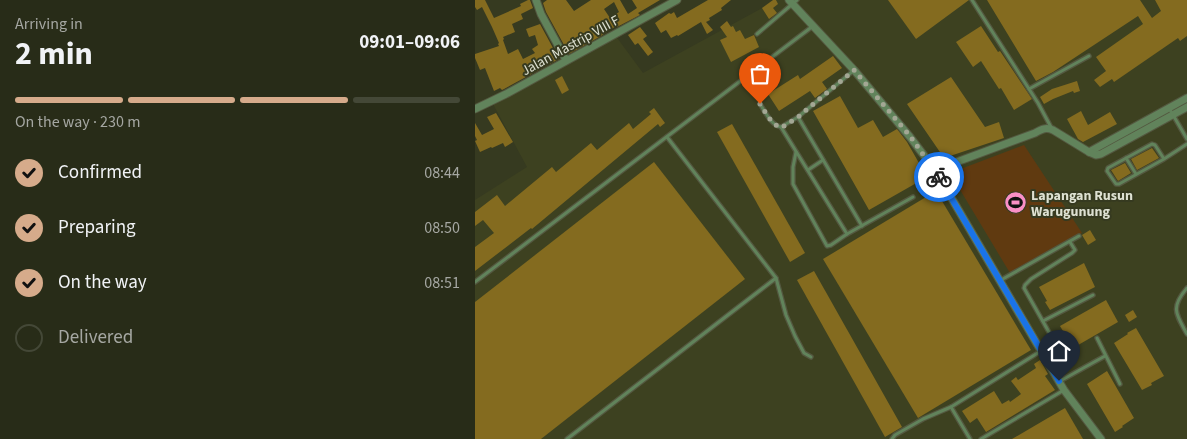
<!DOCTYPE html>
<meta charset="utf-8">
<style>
body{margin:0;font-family:"Source Sans 3",sans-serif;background:#303421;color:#f1f3f6;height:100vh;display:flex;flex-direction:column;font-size:19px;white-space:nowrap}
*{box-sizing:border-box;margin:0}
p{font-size:16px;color:#a5a7a2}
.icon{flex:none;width:28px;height:28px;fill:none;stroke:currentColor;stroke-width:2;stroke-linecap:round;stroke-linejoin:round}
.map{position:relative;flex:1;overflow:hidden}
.drawer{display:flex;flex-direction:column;background:#282c18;width:475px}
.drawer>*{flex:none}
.pin{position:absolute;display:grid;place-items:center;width:42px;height:42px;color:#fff;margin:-51px -21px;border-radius:50% 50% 50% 0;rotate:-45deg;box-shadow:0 0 5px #0007}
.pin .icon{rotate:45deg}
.courier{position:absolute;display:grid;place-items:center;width:50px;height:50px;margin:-25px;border:4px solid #1a73e8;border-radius:50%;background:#fff;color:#222;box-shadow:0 1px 6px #0007}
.headline em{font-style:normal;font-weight:700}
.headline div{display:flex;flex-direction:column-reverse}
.headline{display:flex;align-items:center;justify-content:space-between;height:85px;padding:0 15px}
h1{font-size:32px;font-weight:700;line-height:38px}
.bar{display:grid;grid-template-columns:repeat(4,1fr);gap:8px 5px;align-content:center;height:60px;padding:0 15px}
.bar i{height:6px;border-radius:4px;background:#444837}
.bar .active{background:#d6ab8b}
.bar p{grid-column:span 4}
ol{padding:0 15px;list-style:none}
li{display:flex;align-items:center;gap:15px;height:55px}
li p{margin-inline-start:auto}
li .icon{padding:5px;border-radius:50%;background:#d6ab8b;color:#111;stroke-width:4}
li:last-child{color:#a5a7a2}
li i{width:28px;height:28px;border:2px solid #444837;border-radius:50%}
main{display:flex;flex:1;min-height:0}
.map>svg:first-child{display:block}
</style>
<main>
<section class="drawer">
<div class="headline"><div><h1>2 min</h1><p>Arriving in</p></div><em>09:01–09:06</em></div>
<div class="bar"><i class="active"></i><i class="active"></i><i class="active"></i><i></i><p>On the way · 230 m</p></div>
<ol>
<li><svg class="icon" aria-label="check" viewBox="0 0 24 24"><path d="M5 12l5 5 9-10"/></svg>Confirmed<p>08:44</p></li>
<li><svg class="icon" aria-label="check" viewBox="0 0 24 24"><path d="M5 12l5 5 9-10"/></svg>Preparing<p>08:50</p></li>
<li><svg class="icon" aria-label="check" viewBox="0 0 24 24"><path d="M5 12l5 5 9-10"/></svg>On the way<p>08:51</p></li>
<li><i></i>Delivered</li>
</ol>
</section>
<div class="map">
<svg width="712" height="439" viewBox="0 0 712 439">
<rect width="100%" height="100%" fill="#363a20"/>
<!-- built -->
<polygon fill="#3d4120" points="302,0 712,0 712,439 0,439 0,200 52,167 18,104 140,35 168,73"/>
<!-- green -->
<polygon fill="#603a10" points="549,145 607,233 535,273 475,173"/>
<!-- building -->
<g fill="#846b1f" fill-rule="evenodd">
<polygon points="0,0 10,0 19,18 46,6 45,4 53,0 55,0 58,8 46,14 48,19 37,24 40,32 28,37 29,39 28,40 33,54 43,49 48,59 60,53 57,49 63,45 60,35 54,37 51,29 65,24 84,59 29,89 27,90 25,88 19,91 10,68 5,70 0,58 0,54 24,46 23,44 24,43 17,27 7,7 2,10 0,7"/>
<path d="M72,0h19l8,11 17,-11h29l8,14 9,-6 -5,-8h28l-22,13 2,2 -23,12 -1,-1 -15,10 -32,18 -23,-42 -3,-9zM139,2l5,10 -9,6 -6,-9z"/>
<polygon points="233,0 256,0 246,8 247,10 234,18 235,20 231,22 238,30 232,34 226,22 203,36 202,35 196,38 191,30 186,33 180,23 194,13 196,14 199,12 202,18"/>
<polygon points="298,0 301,0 303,4 298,8 302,13 294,19 287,8"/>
<polygon points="413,0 494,0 441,39"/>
<polygon points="512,0 665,0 677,18 686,11 680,0 712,0 712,36 705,41 703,38 639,82 637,79 625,87 619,80 631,71 621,57 668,24 663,16 578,72 561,81"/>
<polygon points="252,21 256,27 258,26 261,32 265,30 270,39 279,35 284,47 256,62 245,40 252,37 245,27"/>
<polygon points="506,26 523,52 525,51 557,99 539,110 526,88 524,89 506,61 498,67 481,42"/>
<polygon points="165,27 172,36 168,39 178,52 173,56 163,43 160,45 153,35"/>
<polygon points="358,56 367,68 347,82 352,89 340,98 335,91 304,111 293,94 323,75 325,79"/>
<polygon points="87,76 94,90 87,94 80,80"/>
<polygon points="476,77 510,127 524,122 529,138 469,158 432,104"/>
<polygon points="602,81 605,91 599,93 598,91 578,99 569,104 565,97 577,89"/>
<polygon points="365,96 383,128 398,120 408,137 422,129 432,142 452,177 394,210 338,111"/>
<polygon points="179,108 190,123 185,127 183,124 57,229 56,228 0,271 0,247 19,233 8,220 0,226 0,212 22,195 30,206 77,167 81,172 116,143 122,150 154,123 158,129 176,114 174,112"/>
<polygon points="606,111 613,125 635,112 642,124 608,142 603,139 592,119"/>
<polygon points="21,113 38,142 30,147 28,143 17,148 16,147 5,152 0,141 2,140 0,136 0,123 7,135 19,129 12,117"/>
<polygon points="257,124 330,253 315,262 242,132"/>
<polygon points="677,148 684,158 662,170 656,159"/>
<polygon points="179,162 270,279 66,439 0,439 0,302"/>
<polygon points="650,163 656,173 643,181 636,170"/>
<polygon points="461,191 556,350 443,418 348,259"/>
<polygon points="615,230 621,240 613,245 607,235"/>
<polygon points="609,263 620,287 575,310 570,302 572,301 564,287"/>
<polygon points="339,271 427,427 410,437 322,280"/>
<polygon points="631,300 643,322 598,348 585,326"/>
<polygon points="658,310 662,317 654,322 650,315"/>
<polygon points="661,328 689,376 676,383 677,385 667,390 639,343 653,334 652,333"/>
<polygon points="565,360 573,374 570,376 580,390 511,432 502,418 495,423 487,411 519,391 527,404 534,400 535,402 546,394 536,381 541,377 543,380 561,368 559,364"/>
<polygon points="632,371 659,418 647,426 648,427 640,432 612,384"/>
<polygon points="590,408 608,439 537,439"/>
</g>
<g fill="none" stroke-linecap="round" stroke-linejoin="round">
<defs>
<g id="service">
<polyline points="497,0 563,103 577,129"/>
<polyline points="282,34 322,0"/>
<polyline points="554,89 614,56"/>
<path d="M285,104c6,9 11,21 21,23l17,-10 55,-46"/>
<polyline points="694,108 712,139"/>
<polyline points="323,117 387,226"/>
<polyline points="306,127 372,234"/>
<polyline points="321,152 318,167 318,184 352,246 356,245 372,234 438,197"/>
<polyline points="651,158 661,174"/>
<polyline points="689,159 680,145 677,144 633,168 632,171 641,184 644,184 689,159 712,144"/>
<polyline points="333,170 348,160"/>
<polyline points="301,278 311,315 320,336 329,353 336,357"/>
<polyline points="526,280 604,236"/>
<polyline points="0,282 338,26"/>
<path d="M712,288c-17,20 -11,26 0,46"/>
<polyline points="568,321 618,295"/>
<polyline points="622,338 645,384"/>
<polyline points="579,341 549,288 550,285 556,279 597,253 600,250 595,242"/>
<polyline points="585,381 630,356"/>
<polyline points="476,407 495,439"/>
<polyline points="92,439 301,278 192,137"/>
<polyline points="417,439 420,435 448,419 476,407 566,351"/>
<polyline points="506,439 589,390"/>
</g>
<g id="minor">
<polyline points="61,0 66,14 91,60"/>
<polyline points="314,0 379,70 435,137 460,170 589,390 626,439"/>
<polyline points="0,109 31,94 202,0"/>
<polyline points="614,152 712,98"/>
<path d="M460,170l100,-37c7,-4 11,-6 18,-3l36,22 7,3 5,-1 86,-47"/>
</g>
</defs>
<!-- service casing -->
<use href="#service" stroke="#545840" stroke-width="5.5"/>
<!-- minor casing -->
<use href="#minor" stroke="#545840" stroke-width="9"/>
<!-- service -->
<use href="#service" stroke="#61835b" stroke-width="3"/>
<!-- minor -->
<use href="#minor" stroke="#61835b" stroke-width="7"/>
</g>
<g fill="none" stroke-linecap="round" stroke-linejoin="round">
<!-- done -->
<path stroke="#a3a794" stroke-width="5" stroke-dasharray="0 9" d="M285,104c6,9 11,20 21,24l17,-11 56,-47 56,66 29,41"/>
<!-- route -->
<polyline stroke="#1a73e8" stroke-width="6" points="464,177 584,381"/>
</g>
<!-- icons -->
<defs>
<symbol id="stadium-disc" viewBox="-11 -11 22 22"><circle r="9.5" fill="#fa8fc6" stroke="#363a20"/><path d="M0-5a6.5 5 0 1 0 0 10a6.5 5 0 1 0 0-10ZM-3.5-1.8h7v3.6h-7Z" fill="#111"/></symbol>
</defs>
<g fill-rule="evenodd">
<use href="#stadium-disc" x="528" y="190" width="25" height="25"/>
</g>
<g text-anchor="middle" stroke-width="4" stroke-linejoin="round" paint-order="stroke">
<!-- street labels -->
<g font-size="14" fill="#dee1d2" stroke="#363a20">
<text transform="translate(95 45) rotate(-29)" y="5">Jalan Mastrip VIII F</text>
</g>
<!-- poi labels -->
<g font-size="14" font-weight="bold" fill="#dee1d2" stroke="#363a20" text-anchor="start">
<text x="556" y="200">Lapangan Rusun<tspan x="556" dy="16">Warugunung</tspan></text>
</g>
</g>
</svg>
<div class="pin" style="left:285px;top:104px;background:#ea580c"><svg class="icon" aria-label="bag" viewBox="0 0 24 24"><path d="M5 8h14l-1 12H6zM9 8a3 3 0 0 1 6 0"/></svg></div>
<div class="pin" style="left:584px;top:381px;background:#1f2937"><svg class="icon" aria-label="home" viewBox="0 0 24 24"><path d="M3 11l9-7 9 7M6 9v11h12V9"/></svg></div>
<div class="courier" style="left:464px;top:177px"><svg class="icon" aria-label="bike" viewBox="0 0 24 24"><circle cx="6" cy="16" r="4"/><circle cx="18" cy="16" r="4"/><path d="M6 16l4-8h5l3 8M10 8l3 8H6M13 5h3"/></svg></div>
</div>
</main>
